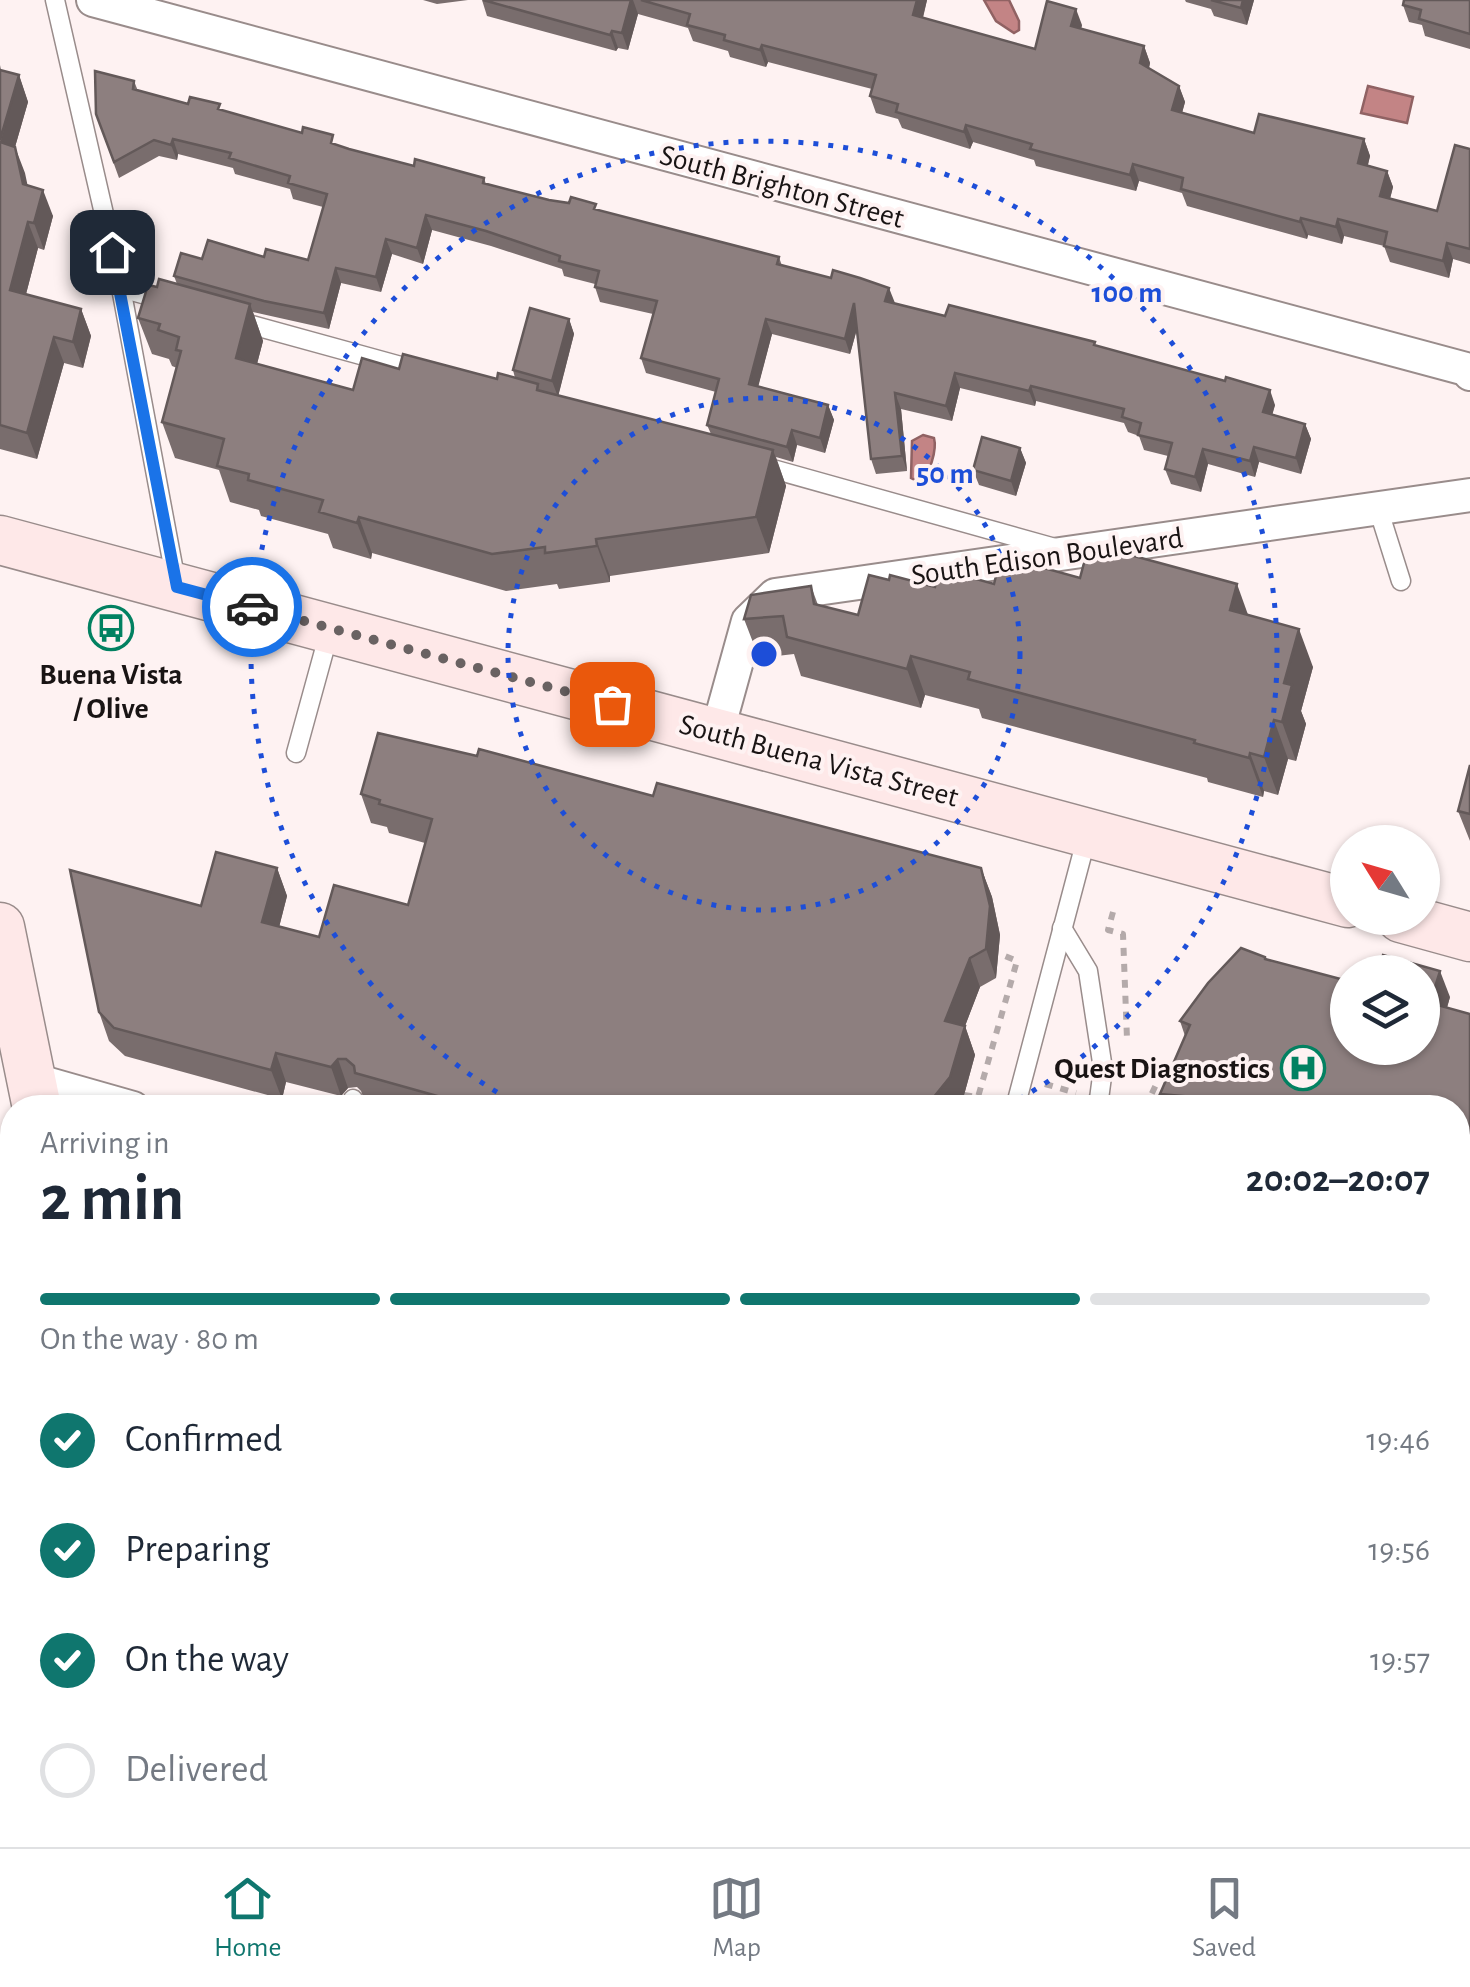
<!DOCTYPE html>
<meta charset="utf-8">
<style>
body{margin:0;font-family:"Alegreya Sans",sans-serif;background:#f2f2f3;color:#1f2937;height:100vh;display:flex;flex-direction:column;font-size:38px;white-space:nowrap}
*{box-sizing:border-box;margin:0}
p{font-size:32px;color:#747a83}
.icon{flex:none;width:55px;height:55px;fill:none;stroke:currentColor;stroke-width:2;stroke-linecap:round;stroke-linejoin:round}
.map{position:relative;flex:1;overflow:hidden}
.drawer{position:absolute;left:0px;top:1095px;width:1470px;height:752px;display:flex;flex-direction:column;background:#fff;border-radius:40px 40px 0 0;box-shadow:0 2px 8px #0004}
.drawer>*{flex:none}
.needle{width:65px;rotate:307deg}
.tools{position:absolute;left:1330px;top:825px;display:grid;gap:20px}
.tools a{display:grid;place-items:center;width:110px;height:110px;border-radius:50%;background:#fff;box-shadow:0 2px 8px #0004;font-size:50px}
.pin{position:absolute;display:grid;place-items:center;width:85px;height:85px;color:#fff;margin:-42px;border-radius:20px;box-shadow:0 5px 15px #0006}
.courier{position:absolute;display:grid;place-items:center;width:100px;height:100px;margin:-50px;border:8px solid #1a73e8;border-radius:50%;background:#fff;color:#222;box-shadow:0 2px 12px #0007}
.head em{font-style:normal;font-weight:700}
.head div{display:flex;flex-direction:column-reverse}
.head{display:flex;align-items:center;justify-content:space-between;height:170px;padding:0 40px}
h1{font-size:65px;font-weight:700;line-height:75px}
.bar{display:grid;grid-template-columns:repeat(4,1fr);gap:15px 10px;align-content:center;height:120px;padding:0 40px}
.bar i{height:12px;border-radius:8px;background:#e0e1e3}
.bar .selected{background:#0f766e}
.bar p{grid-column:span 4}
ol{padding:0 40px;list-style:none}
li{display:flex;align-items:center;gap:30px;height:110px}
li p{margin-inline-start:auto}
li .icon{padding:10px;border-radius:50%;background:#0f766e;color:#fff;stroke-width:4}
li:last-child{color:#747a83}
li i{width:55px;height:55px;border:5px solid #e0e1e3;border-radius:50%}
.tab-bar{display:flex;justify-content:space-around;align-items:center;height:140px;border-top:2px solid #e0e1e3;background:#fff;font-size:28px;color:#747a83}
.tab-bar a{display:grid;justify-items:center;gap:5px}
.tab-bar .selected{color:#0f766e}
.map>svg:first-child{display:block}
</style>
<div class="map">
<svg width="1470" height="1847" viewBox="0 0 1470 1847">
<rect width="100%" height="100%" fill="#fef2f2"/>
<!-- water -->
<g fill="#c38485" stroke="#906263" stroke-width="2.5">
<polygon points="984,0 1009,0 1019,21 1019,30 1014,33 996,21"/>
<polygon points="1368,86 1413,97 1407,123 1361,113"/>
<path d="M923,435l11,3c3,11 -4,38 -15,44l-8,-4 1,-37z"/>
</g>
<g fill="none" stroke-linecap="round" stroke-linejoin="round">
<defs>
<g id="service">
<polyline points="55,0 121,288 176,582"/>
<polyline points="121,288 164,300"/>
<polyline points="237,321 419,371"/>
<polyline points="762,466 1055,548"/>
<polyline points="1378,508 1401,581"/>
<polyline points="296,753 329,633"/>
<polyline points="1062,928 1088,971 1103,1069 1099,1099 1091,1108"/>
<polyline points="351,1108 353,1099"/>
<polyline points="1015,1108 1087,836"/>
<polyline points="1016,1847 1019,1835"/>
<polyline points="1116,1847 1120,1835"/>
</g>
<g id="minor">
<polyline points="93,0 1466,369 1470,374"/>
<polyline points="717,733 748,621 775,595 1470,495"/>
<polyline points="31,1079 133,1108"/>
<polyline points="1458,1471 1470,1475"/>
<polyline points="0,1641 12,1644"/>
<polyline points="836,1835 879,1847"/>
</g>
<g id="secondary">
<polyline points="0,540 1348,903"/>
<polyline points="1401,918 1470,937"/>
<polyline points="0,927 37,1108"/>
<polyline points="1458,1690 1470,1645"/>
<polyline points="184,1835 187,1847"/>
<polyline points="1415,1847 1418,1835"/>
</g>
</defs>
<!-- service casing -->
<use href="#service" stroke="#998c8b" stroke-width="21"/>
<!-- minor casing -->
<use href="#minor" stroke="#998c8b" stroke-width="36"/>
<!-- secondary casing -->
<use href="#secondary" stroke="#998c8b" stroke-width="51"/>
<!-- path -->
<g stroke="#b4aaaa" stroke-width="6" stroke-dasharray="8 8" stroke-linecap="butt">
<polyline points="1113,912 1108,930 1123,934 1127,1039"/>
<polyline points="1045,1084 1076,1093"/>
<polyline points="964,1095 978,1097 1017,961 1000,954"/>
<polyline points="1145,1108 1162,1072 1176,1076"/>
</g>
<!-- service -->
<use href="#service" stroke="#fff" stroke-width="18"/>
<!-- minor -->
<use href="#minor" stroke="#fff" stroke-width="32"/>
<!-- secondary -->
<use href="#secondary" stroke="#fee8e8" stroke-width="48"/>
</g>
<!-- wall -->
<g fill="#796d6d" fill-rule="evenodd">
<polygon points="423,0 468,0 437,4"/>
<polygon points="482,0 927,0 923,18 1035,49 1082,25 1081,29 1144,46 1150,63 1149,68 1179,86 1185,102 1182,113 1254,133 1364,139 1370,156 1368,165 1387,171 1393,187 1390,199 1437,211 1470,149 1470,264 1453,259 1449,278 1390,262 1384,246 1344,236 1342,244 1308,235 1307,239 1187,206 1182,193 1139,181 1136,191 1036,166 1034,160 973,142 970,149 902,128 898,119 876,113 870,96 872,89 768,62 766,67 730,57 728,51 693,41 688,28 638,14 628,50 618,48 616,51 487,16"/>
<polygon points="1185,0 1254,0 1247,25 1214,16 1211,9 1186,2"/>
<polygon points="1470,0 1470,49 1425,36 1422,25 1409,22 1403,5"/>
<polygon points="0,65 1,70 19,75 28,102 15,147 27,185 53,216 44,250 38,248 26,294 81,309 91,336 83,368 64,363 37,459 0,449"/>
<path d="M134,81l4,10 50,13 34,6 127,39 65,17 70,12 2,6 293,73 3,9 113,37 50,13 151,30 179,59 -3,9 33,10 6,15 -10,35 -42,-12 -4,15 -47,-13 -7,28 -30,-8 -6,-15 3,-13 -24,-6 -5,-14 -11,-4 -4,-9 -88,-22 -1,5 -75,-18 -8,33 -51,-12 6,62 -31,3 -5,-15 -14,-130 -7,25 -78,-20 -14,52 70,19 6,15 -9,33 -28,-8 -4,17 -17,-5 10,29 -17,67 -159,23v6l-51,7 -2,-5 -51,7 -134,-38 -1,6 -38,-11 -5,-14 -67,-18 -2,-6 -29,-8 -11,-32 -44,-12 -13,-36 15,-54 -5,-2 -3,-7 -17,-5 -14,-36 19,-31 20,-3 -3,-8 28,-17 62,-2 44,3 15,-53 -30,-8 -3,-10 -55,-15 -2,-6 -55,-14 -1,6 -18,-4 -40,22 -23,-64zM432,230l59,16 71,23 2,7 31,8v3l5,15 53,12 -12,44 5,15 70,19 -9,33 4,9 -153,-38 16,-62 -5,-15 -56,51 2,8 -18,1 -98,-10 -46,21 -96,-26 6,-23 -10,-29 76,17 12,-46 40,9 11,-38 31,10z"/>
<polygon points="1020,448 1026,463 1016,496 979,485 973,470"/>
<polygon points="1080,578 1248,615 1313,667 1301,711 1306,724 1296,761 1288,759 1278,795 1264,791 1263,797 1208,782 1207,778 982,718 979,709 925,695 921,708 801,676 794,654 759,658 744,619 811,586 818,605 858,615 889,580 935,587"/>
<polygon points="1470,765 1470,841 1458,811"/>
<polygon points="361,794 653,796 981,868 992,897 1000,935 996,978 980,987 965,1026 975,1055 961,1106 959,1108 385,1108 365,1102 361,1091 357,1087 348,1088 341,1096 286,1082 282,1099 125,1056 109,1041 99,1012 201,906 277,868 287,896 279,927 319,937 408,905 425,843 389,833 387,827 371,823"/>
<polygon points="1265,957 1348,1048 1450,997 1447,1008 1458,1108 1165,1108 1160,1094 1185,1036 1180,1021"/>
<polygon points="7,1338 12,1352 12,1601 8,1588 3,1565 0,1566 0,1339"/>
<polygon points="0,1680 12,1683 12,1772 0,1768"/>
<polygon points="627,1835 711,1835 708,1847 671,1847"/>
<polygon points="1190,1835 1308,1835 1304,1847 1235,1847"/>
</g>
<!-- shaded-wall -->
<g fill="#635959">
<polygon points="631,0 633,0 638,14 628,50 622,33"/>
<polygon points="917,0 927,0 919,32 913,15"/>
<polygon points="1243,0 1254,0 1247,25 1241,8"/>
<polygon points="1076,9 1082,25 1077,43 1071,26"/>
<polygon points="612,31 618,48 616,51 610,35"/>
<polygon points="762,45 768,62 766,67 760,50"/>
<polygon points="1144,46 1150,63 1146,80 1140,63"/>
<polygon points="19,75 28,102 15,147 25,173 33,211 0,144"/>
<polygon points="1179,86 1185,102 1178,127 1172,110"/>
<polygon points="966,125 973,142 970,149 964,132"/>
<polygon points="173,139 178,154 177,160 171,145"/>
<polygon points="1364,139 1370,156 1364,179 1358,163"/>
<polygon points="1133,164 1139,181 1136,191 1130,175"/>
<polygon points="1387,171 1393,187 1386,213 1380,196"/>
<polygon points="43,190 53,216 44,250 34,223"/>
<polygon points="426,215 432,230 423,264 417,248"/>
<polygon points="1301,218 1308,235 1307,239 1300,222"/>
<polygon points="1338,219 1344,236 1342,244 1336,227"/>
<polygon points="28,222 38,248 20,317 10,290"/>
<polygon points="386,239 392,254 381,292 376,277"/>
<polygon points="1447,243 1453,259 1449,278 1443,261"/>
<polygon points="336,268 341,283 329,329 324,313"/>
<polygon points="889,288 895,303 885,301"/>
<polygon points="854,303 860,318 850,354 845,339"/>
<polygon points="250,304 263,341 249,394 236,358"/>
<polygon points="81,309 91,336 83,368 73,342"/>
<polygon points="569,319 574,334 558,397 552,381"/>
<polygon points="766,319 772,334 755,399 749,384"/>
<polygon points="54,337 64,363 37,459 27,433"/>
<polygon points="955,373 960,388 952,421 946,406"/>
<polygon points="1031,386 1036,401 1035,406 1029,391"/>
<polygon points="1270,390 1275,405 1269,427 1263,412"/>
<polygon points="895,393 901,409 907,471 902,456"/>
<polygon points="828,405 834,420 825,453 820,438"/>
<polygon points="1305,424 1311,439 1301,474 1296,458"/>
<polygon points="792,430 797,445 793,462 787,447"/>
<polygon points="1254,447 1259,462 1255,477 1250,461"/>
<polygon points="1020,448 1026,463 1016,496 1011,481"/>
<polygon points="1203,449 1208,464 1201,492 1195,477"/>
<polygon points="773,450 786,486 769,553 756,517"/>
<polygon points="359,517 372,553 371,559 357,523"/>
<polygon points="596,539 610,576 610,582 597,546"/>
<polygon points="1237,584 1251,623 1230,610"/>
<polygon points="1299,629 1313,667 1301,711 1306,724 1296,761 1282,722 1284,683"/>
<polygon points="911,656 925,695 921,708 907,669"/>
<polygon points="1274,720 1288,759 1278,795 1264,757"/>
<polygon points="1250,753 1264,791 1263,797 1249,758"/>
<polygon points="277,868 287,896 273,951 262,922"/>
<polygon points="981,868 992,897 1000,935 996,978 986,949"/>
<polygon points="970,958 980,987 965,1026 975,1055 961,1106 959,1108 925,1108 945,1021"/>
<polygon points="1440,971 1450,997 1440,1030 1430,1003"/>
<polygon points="276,1053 286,1082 282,1099 271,1070"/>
<polygon points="338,1059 348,1088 341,1096 331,1067"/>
<polygon points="1470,1217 1470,1278 1458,1324 1458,1262"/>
<polygon points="495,1835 510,1835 507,1847 499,1847"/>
<polygon points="698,1835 711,1835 708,1847 702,1847"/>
<polygon points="1289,1835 1308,1835 1304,1847 1293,1847"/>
</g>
<!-- building -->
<g fill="#8d7f7f" stroke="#635959" stroke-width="2.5">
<polygon points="483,0 631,0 622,33 612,31 610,35"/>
<polygon points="641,0 917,0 913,15 1035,49 1047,1 1076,9 1071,26 1144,46 1140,63 1179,86 1172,110 1254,133 1259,114 1364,139 1358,163 1387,171 1380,196 1437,211 1455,145 1470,149 1470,249 1447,243 1443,261 1384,246 1387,232 1338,219 1336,227 1301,218 1300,222 1181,189 1183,178 1133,164 1130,175 1030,149 1032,144 966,125 964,132 896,112 898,104 870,96 876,75 762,45 760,50 724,40 725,35 687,25 690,14"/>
<polygon points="1211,0 1243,0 1241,8"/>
<polygon points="1404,0 1470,0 1470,34 1419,19 1421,10 1403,5"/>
<polygon points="0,70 19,75 0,140"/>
<polygon points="95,71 134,81 133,89 188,104 190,97 220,104 218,109 302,133 303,127 333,135 331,143 349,149 414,166 415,159 484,178 483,183 549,200 569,203 571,197 596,204 594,209 779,257 777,264 831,278 833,270 860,278 889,288 885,301 945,316 949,305 1095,342 1094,345 1225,381 1226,377 1270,390 1263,412 1305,424 1296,458 1254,447 1250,461 1203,449 1195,477 1165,469 1172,443 1138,435 1141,423 1122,417 1124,409 1031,386 1029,391 955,373 946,406 895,393 902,456 871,459 854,303 845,339 766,319 749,384 828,405 820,438 792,430 787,447 707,425 719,379 641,358 657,301 595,287 599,271 559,261 560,256 486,231 426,215 417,248 386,239 376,277 336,268 324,313 264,301 174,276 181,253 202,259 208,240 264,257 266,249 308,260 327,194 288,183 290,176 229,158 231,153 173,139 171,145 154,140 114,162 96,114"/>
<polygon points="0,142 15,147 23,184 43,190 34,223 28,222 10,290 81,309 73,342 54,337 27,433 0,425"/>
<polygon points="159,279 250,304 236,358 353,390 362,358 399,369 403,354 497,379 498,373 538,384 537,390 773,450 756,517 596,539 597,546 545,553 545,547 492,554 359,517 357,523 319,512 323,500 248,480 249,474 217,466 224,439 162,422 181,351 176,350 179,337 158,330 160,324 138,318 148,285 157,287"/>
<polygon points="530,308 569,319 552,381 513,370"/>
<polygon points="982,437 1020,448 1011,481 973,470"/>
<polygon points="1088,548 1111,553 1112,550 1237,584 1230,610 1299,629 1284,683 1292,685 1282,722 1274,720 1264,757 1250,753 1249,758 1194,743 1195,740 968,679 970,672 911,656 907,669 787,637 783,616 744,619 751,595 811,586 814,604 858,615 869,575 889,580 890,575 935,587 940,569 994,584 1001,556 1080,578"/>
<polygon points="378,733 477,756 479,749 653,796 657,783 981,868 990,906 986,949 970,958 945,1021 965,1026 950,1077 925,1108 480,1108 355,1073 354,1066 346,1059 338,1059 331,1067 276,1053 271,1070 114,1028 99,1012 70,870 201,906 216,852 277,868 262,922 319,937 334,885 408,905 432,819 379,804 380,800 361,794"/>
<polygon points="1470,765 1470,814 1458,811"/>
<polygon points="1241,948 1265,957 1265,959 1348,981 1348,1048 1422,1048 1422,972 1377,972 1383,955 1440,971 1430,1003 1470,1014 1470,1217 1458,1262 1458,1108 1248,1108 1250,1102 1160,1094 1190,1025 1180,1021 1208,983"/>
<polygon points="1109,1102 1110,1108 1090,1108 1091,1107"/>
<polygon points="7,1338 12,1366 12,1589 8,1588 0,1550 0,1339"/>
<polygon points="0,1680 12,1683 12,1759 0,1756"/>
<polygon points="0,1824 12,1828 12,1835 110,1835 113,1847 0,1847"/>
<polygon points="280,1835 498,1835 497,1840 521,1847 282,1847 283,1844 278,1843"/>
</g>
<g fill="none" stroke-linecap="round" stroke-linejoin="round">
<!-- done -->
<polyline stroke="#696262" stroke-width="10" stroke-dasharray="0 18" points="252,607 612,704"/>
<!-- route -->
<polyline stroke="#1a73e8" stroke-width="12" points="112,252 177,587 252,607"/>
</g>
<!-- distance rings -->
<g fill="none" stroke="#1d4ed8" stroke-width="5" stroke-dasharray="5 10">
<circle cx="764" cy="654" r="256"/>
<path d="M523 1107A513 513 0 1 1 1005 1107"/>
</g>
<!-- icons -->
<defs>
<symbol id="bus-ring" viewBox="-11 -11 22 22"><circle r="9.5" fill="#fef2f2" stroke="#028161" stroke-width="1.5"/><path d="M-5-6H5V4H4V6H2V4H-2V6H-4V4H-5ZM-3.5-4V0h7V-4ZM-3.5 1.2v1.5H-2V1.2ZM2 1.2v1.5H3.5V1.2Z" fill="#028161"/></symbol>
<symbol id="hospital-ring" viewBox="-11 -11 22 22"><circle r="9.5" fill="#fef2f2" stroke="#028161" stroke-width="1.5"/><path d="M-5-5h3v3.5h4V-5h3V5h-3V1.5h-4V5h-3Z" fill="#028161"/></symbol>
</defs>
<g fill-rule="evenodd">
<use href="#bus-ring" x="86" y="603" width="50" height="50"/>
<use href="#hospital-ring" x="1278" y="1043" width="50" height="50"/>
</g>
<g text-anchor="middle" stroke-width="8" stroke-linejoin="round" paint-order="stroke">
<!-- street labels -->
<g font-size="30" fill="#191414" stroke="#fef2f2">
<text transform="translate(782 186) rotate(15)" y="10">South Brighton Street</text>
<text transform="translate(1047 556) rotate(-8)" y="10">South Edison Boulevard</text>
<text transform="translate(819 760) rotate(15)" y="10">South Buena Vista Street</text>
</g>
<!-- poi labels -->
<g font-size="30" font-weight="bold" fill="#191414" stroke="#fef2f2">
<text x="111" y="684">Buena Vista<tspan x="111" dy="34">/ Olive</tspan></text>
<text x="1270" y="1078" text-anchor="end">Quest Diagnostics</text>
</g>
</g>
<circle cx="764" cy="654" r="15" fill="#1d4ed8" stroke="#fef2f2" stroke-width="5"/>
<g font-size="30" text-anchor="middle" font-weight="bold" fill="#1d4ed8" stroke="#fef2f2" stroke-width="8" stroke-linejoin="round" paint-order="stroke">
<text x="1127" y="302">100 m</text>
<text x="945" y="483">50 m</text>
</g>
</svg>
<div class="tools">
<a><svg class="needle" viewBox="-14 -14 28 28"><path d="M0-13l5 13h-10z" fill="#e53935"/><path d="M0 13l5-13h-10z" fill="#747a83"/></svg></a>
<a><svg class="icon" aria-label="layers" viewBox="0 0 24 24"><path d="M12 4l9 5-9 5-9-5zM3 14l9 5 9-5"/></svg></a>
</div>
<div class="pin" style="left:612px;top:704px;background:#ea580c"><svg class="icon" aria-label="bag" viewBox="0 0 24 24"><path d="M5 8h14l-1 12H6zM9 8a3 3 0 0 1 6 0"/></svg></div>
<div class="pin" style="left:112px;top:252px;background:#1f2937"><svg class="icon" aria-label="home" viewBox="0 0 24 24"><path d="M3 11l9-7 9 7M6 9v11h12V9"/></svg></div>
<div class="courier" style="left:252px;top:607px"><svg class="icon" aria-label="car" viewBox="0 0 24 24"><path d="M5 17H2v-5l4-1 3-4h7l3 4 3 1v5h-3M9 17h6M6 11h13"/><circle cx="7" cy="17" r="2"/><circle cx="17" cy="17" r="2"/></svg></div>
<section class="drawer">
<div class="head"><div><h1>2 min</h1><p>Arriving in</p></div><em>20:02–20:07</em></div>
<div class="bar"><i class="selected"></i><i class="selected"></i><i class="selected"></i><i></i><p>On the way · 80 m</p></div>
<ol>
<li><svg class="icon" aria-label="check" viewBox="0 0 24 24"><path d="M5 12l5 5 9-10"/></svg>Confirmed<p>19:46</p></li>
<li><svg class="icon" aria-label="check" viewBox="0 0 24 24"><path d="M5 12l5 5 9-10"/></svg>Preparing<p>19:56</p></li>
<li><svg class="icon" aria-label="check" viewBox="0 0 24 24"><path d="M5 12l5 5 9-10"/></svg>On the way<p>19:57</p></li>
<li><i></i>Delivered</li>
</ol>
</section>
</div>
<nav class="tab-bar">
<a class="selected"><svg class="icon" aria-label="home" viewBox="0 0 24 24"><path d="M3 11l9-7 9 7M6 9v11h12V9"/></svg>Home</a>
<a><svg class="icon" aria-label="map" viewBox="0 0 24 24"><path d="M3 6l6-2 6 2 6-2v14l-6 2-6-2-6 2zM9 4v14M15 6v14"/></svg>Map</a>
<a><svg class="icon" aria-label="saved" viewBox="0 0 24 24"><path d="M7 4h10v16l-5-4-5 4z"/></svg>Saved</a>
</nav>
